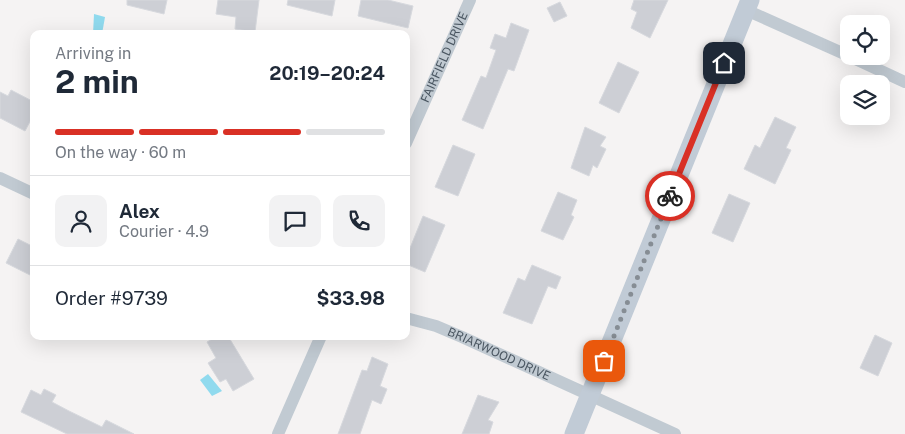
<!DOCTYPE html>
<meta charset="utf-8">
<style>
body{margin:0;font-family:"Public Sans",sans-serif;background:#f2f2f3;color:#1f2937;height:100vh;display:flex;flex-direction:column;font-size:19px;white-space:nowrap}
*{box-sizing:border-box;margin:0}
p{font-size:16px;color:#747a83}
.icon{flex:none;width:28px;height:28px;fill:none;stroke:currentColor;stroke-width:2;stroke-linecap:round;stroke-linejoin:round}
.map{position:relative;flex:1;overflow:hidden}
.side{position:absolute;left:30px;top:30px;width:380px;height:310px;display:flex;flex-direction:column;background:#fff;border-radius:10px;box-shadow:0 5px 20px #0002}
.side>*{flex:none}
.tools{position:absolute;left:840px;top:15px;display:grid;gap:10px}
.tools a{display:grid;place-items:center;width:50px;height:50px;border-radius:10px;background:#fff;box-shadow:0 5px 20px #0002;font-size:25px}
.pin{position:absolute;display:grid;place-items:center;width:42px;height:42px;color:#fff;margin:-21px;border-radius:10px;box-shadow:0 2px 8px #0006}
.courier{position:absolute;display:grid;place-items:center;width:50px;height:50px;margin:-25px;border:4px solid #d93025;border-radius:50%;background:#fff;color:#222;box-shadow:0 1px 6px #0007}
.overview em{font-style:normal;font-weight:700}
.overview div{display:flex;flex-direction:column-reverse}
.overview{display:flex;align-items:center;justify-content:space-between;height:85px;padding:0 25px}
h1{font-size:32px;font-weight:700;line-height:38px}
.bar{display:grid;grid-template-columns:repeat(4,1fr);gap:8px 5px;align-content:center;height:60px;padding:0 25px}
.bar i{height:6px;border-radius:4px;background:#e0e1e3}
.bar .on{background:#d93025}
.bar p{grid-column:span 4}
.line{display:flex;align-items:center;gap:12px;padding:0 25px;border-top:1px solid #e0e1e3}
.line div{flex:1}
.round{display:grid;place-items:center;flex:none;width:52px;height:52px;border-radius:10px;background:#f2f2f3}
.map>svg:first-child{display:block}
</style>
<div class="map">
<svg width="905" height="434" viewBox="0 0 905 434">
<rect width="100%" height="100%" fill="#f5f3f3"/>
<!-- water -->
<g fill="#90daee">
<polygon points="94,14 105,17 102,34 93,34"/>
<polygon points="208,374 222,391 212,396 200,380"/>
</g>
<!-- building -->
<g fill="#cdcfd5" stroke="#d7d9de">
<polygon points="127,0 167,0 164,14 127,5"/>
<polygon points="218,0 259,0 255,32 235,29 236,17 216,14"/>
<polygon points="288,0 335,0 332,16 287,5"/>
<polygon points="361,0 388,0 413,6 408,28 358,16"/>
<polygon points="634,0 668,0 650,38 631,28 637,12 631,9"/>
<polygon points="560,2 567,16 554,22 547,8"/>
<polygon points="511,23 529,30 514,71 508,69 483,129 462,120 481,76 486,78 496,50 490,48 495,34 506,38"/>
<polygon points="618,62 639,72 619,113 599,103"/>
<polygon points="11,90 34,102 34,114 25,131 0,118 0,92 8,96"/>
<polygon points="775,117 796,127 786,148 791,150 775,184 744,169 755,145 760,148"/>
<polygon points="585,127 606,137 600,146 606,149 597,168 593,165 589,176 571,168"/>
<polygon points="453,145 475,154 458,196 435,187"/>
<polygon points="558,192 577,200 571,215 574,217 563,240 541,231"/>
<polygon points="729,194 750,203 733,242 712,233"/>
<polygon points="423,216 445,225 425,272 406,264 406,258"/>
<polygon points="18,239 34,247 34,277 6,263"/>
<polygon points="532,265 561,277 556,289 548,286 532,324 503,313 518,278 525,281"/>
<polygon points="875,335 892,343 878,376 860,368"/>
<polygon points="217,336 228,336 254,379 233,391 226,379 220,382 208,363 216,358 207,342"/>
<polygon points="372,357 388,364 380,386 387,389 381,404 372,400 360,434 338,434 362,370 367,371"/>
<polygon points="44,389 56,395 52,402 69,411 102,427 106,420 134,434 67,434 21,412 31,390 41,395"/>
<polygon points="478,395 499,402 488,420 493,422 489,434 462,434"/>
</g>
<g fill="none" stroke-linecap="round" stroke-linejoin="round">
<!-- street -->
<g stroke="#c1cad2" stroke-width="12">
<polyline points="746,10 849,56"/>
<polyline points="849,56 905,82"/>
<path id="s1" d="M406,143l64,-143"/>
<polyline points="0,178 34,194"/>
<path id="s2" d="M406,318l30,8 26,11 213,97"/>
<polyline points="278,434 321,336"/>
</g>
<!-- secondary -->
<polyline stroke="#c1cbd6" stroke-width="19" points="574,434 750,0"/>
</g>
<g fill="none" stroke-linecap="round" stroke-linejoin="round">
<!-- done -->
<polyline stroke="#868d94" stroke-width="5" stroke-dasharray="0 9" points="604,361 670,196"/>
<!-- route -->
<polyline stroke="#d93025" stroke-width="6" points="670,196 724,63"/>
</g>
<g text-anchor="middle" stroke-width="4" stroke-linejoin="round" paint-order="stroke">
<!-- street labels -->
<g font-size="12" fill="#4a5661" stroke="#fff">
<text dy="4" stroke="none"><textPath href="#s1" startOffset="94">FAIRFIELD DRIVE</textPath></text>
<text dy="4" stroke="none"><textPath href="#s2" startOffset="100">BRIARWOOD DRIVE</textPath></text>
</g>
</g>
</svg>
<div class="tools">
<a><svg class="icon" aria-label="locate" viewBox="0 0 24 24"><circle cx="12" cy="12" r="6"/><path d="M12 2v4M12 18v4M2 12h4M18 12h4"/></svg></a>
<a><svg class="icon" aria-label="layers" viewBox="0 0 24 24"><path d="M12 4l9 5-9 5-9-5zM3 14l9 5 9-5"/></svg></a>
</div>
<div class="pin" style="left:604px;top:361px;background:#ea580c"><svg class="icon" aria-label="bag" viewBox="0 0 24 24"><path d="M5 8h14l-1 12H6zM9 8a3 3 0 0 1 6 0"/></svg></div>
<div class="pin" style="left:724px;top:63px;background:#1f2937"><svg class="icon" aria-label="home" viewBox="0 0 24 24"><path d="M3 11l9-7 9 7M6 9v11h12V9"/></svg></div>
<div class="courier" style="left:670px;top:196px"><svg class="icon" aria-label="bike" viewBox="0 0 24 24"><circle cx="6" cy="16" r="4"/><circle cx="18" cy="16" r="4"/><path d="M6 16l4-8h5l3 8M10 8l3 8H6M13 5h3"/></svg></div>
<section class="side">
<div class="overview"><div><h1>2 min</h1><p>Arriving in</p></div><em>20:19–20:24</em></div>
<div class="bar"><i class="on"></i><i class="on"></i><i class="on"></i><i></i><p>On the way · 60 m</p></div>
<div class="line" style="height:90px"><a class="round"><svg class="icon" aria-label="person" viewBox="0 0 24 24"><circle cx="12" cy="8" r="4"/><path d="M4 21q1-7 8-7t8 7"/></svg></a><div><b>Alex</b><p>Courier · 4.9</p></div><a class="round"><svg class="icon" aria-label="chat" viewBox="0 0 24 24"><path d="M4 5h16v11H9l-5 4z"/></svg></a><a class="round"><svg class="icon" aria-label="phone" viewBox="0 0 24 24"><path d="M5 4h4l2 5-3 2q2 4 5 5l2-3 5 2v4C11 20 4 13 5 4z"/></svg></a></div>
<div class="line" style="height:65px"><div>Order #9739</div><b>$33.98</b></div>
</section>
</div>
